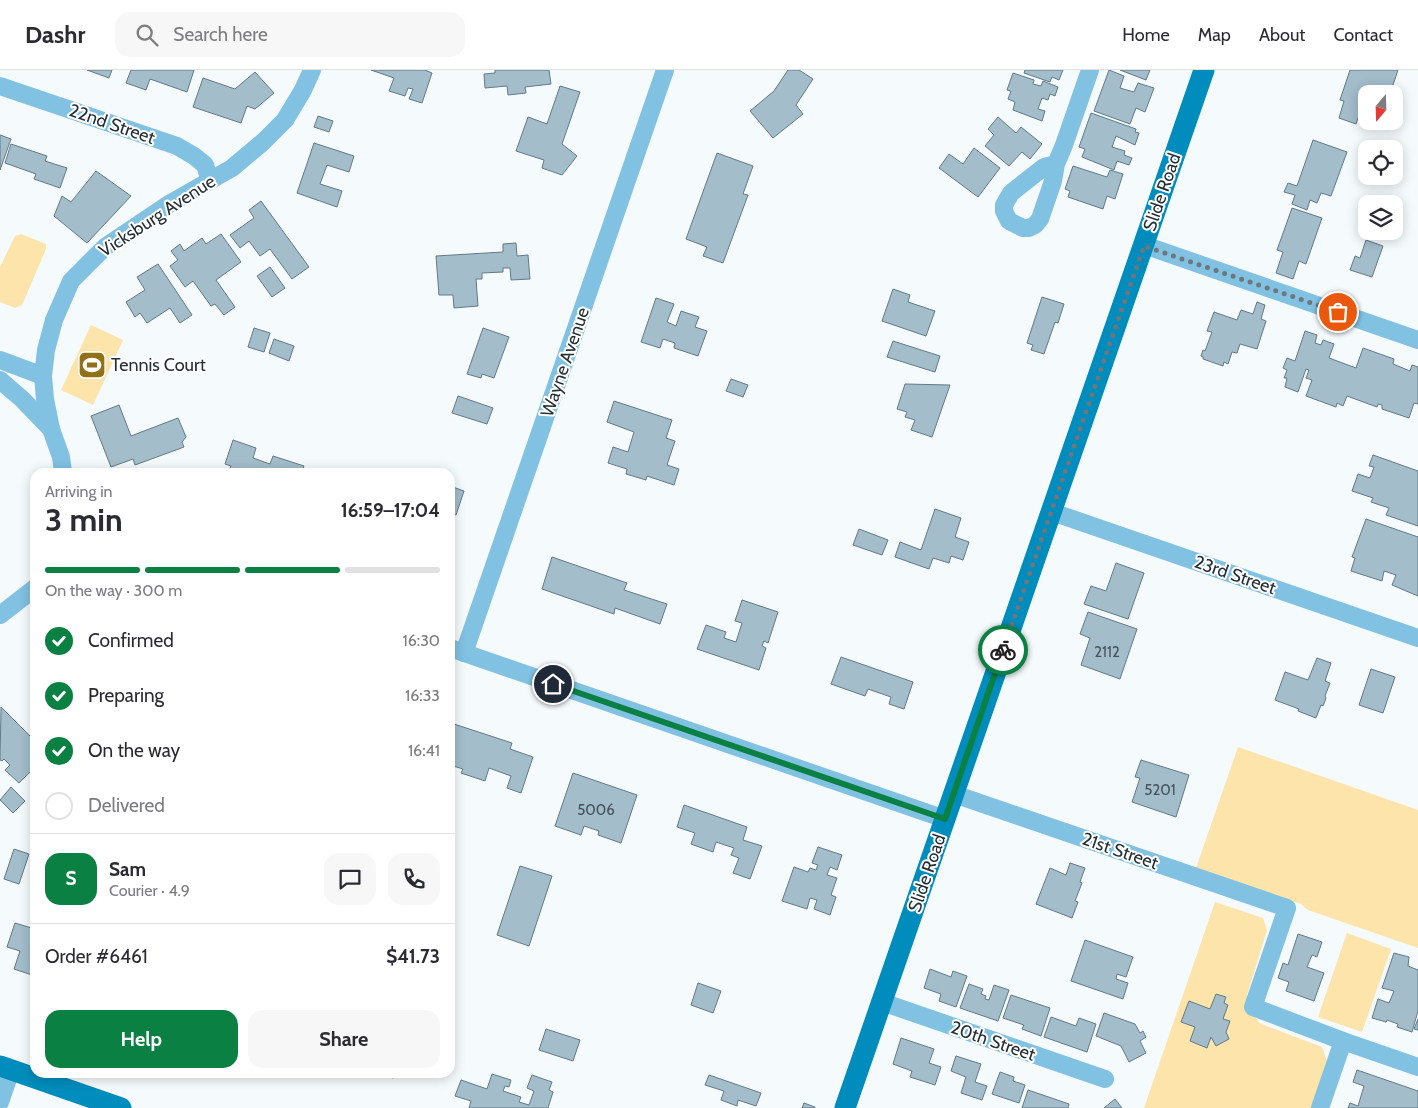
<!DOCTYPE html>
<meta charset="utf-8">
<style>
body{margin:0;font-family:Cabin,sans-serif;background:#f7f7f7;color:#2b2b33;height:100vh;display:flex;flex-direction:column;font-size:19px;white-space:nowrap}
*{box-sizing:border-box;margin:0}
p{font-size:16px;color:#7c7c81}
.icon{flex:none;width:28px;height:28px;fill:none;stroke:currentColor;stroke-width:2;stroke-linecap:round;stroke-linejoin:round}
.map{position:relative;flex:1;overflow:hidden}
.details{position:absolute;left:30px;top:398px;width:425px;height:610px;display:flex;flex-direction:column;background:#fff;border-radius:15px;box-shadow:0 2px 12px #0003}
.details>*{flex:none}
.needle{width:32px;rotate:199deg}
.fabs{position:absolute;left:1358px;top:15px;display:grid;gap:10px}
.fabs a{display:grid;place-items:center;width:45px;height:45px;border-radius:10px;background:#fff;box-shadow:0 2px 12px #0003;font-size:25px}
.pin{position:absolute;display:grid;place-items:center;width:42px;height:42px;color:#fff;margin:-21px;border:2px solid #fff;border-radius:50%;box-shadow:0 1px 5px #0007}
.courier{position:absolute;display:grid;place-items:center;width:50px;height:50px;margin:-25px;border:4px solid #0b8043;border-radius:50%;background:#fff;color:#222;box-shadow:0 1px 6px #0007}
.summary em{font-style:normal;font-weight:700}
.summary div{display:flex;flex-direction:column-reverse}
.summary{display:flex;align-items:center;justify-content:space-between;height:85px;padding:0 15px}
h1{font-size:32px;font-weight:700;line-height:38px}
.bar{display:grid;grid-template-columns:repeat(4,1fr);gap:8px 5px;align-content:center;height:60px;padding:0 15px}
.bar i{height:6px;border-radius:4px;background:#e1e1e2}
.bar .active{background:#0b8043}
.bar p{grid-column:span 4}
.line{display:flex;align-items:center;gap:12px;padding:0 15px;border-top:1px solid #e1e1e2}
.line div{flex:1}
.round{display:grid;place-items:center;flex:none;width:52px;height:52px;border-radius:15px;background:#f7f7f7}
ol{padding:0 15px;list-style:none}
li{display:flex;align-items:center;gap:15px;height:55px}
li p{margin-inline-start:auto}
li .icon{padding:5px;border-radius:50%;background:#0b8043;color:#fff;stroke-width:4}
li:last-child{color:#7c7c81}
li i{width:28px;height:28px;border:2px solid #e1e1e2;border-radius:50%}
.button{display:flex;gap:10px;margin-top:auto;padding:10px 15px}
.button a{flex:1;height:58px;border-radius:15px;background:#0b8043;color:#fff;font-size:20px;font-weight:700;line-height:58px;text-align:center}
.button a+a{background:#f7f7f7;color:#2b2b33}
header{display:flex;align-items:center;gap:30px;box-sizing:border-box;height:70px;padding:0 25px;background:#fff;border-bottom:1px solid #e1e1e2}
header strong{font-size:24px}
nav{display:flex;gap:28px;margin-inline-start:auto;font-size:18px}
.search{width:350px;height:45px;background:#f7f7f7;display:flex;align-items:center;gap:12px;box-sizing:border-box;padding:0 18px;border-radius:15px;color:#7c7c81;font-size:19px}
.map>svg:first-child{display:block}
</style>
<header>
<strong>Dashr</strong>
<div class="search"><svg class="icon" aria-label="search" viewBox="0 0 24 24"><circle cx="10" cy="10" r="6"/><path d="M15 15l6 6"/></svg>Search here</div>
<nav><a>Home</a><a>Map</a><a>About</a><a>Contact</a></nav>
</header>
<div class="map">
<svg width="1418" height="1038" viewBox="0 0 1418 1038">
<rect width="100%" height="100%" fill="#f5fafd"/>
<!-- green -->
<g fill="#fce4aa">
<polygon points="21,164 46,174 46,179 22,235 15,238 0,232 0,197 15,166"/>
<polygon points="91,255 123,270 93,335 61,320"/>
<polygon points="1238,677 1418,740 1418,878 1308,840 1301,834 1196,798"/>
<polygon points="1215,832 1263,848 1267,860 1247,925 1247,932 1259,953 1322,977 1327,991 1311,1038 1144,1038"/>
<polygon points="1347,863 1391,879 1362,962 1318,947"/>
</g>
<!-- building -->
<g fill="#a3bdcb" stroke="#627a87">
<polygon points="87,0 112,0 109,8"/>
<polygon points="131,0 194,0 187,22 150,9 146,20 126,13"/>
<polygon points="371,0 425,0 432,3 422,33 409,29 413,19 408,18 405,26 389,21 394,8"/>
<polygon points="495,0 549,0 551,14 525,17 526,23 508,25 507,16 485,18 484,4 495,3"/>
<polygon points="788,0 799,0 813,9 796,35 803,44 773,68 750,41 774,21"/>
<polygon points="1025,0 1063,0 1059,10 1052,7 1050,12 1024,3"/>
<polygon points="1109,0 1124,6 1120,18 1134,22 1138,13 1154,18 1145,42 1136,38 1130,54 1094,41"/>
<polygon points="1120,0 1150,0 1146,10"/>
<polygon points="1350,0 1398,0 1390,24 1366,24 1356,54 1339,48 1344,31 1340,30"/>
<polygon points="255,2 274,23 255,39 247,36 241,53 193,37 203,8 235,19"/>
<polygon points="1013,3 1034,10 1033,14 1041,16 1043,11 1058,17 1055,26 1050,24 1048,30 1042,28 1038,39 1045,41 1042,51 1013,40 1015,32 1008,29 1011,21 1007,20"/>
<polygon points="560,16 580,22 562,74 577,86 562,105 542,98 544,90 516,81 528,47 547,54"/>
<polygon points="1091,43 1136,59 1135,62 1139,63 1135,75 1116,66 1112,77 1125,81 1124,85 1132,88 1129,95 1117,91 1114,100 1082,87 1085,79 1079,77"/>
<polygon points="318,46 333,51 329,62 314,57"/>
<polygon points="998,47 1016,63 1021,57 1042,74 1030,89 1022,82 1009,96 985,76 994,65 988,59"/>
<polygon points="0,65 11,69 0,100"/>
<polygon points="1313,70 1347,82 1331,126 1321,123 1317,133 1310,130 1307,140 1292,134 1295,125 1284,122 1288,113 1297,116"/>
<polygon points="314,73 354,86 349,102 327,95 320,114 342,121 337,137 297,123"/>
<polygon points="11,74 47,86 45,91 67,98 60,118 34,109 36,104 5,93"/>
<polygon points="974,78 1000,98 978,127 939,98 949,84 963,94"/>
<polygon points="717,83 753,96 743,124 748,125 723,193 703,186 707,177 686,169"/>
<polygon points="1073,96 1107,107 1110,100 1123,104 1115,129 1107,126 1103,139 1068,127 1070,121 1065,119"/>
<polygon points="96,101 131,126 87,173 54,146 62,126 71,132"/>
<polygon points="261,131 309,197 292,209 270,179 260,186 249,171 240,178 230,165 254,148 249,140"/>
<polygon points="1292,138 1322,148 1306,194 1299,191 1293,209 1276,203 1283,182 1277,180"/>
<polygon points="221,164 241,192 216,210 235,237 224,245 215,234 211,236 193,211 185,217 170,196 178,190 171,181 180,174 184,181 202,168 206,174"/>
<polygon points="1366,170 1383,176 1372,207 1350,200 1355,186 1360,188"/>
<polygon points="516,173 517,186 528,185 530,209 511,210 510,198 503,198 503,202 482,203 482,209 476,209 478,236 454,238 453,225 439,225 436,186 503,182 503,174"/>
<polygon points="158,194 192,245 180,253 170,238 147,253 140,243 135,247 126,232 145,220 137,207"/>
<polygon points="270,197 285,218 272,227 257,206"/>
<polygon points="893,219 910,225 908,232 935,241 926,266 882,251"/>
<polygon points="1042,227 1064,234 1058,253 1055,252 1044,284 1031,280 1033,275 1027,273"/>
<polygon points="656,228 674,234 667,252 676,256 681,241 699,247 695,257 707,261 698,286 674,278 675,273 663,269 660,278 641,272"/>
<polygon points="1257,232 1265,235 1261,249 1266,251 1257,279 1240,274 1237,283 1232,282 1228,294 1224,292 1223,296 1203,289 1203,287 1201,286 1203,280 1205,281 1212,262 1207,261 1214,242 1237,250 1241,240 1253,244"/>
<polygon points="254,258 270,263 264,282 248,277"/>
<polygon points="483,258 509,267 494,308 482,304 481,308 467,304"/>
<polygon points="1305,261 1317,265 1315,273 1321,275 1323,270 1334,274 1329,288 1356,298 1363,278 1394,289 1393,294 1410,301 1412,295 1418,297 1418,334 1414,333 1409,348 1382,339 1382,335 1378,334 1377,337 1347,326 1343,336 1337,333 1336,337 1306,326 1312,310 1306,308 1309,300 1306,299 1298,322 1285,317 1287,308 1284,308 1287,300 1283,298 1287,288 1295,291"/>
<polygon points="274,269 294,276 289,291 269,283"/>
<polygon points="893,271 940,286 935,302 887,287"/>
<polygon points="731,309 748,315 743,327 726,321"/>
<polygon points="905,314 950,315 932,367 911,360 915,350 905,347 907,342 897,339"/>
<polygon points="458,326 493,338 487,354 452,343"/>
<polygon points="614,331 672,350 666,368 675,371 667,395 679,399 674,415 647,406 646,410 626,404 627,399 608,393 613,377 628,382 634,362 607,352"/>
<polygon points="119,335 131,366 178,348 186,367 182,372 184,377 135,395 133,389 111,397 91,346"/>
<polygon points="233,370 256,378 253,388 270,394 273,386 304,396 302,402 228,402 231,396 225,394"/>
<polygon points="1373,385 1418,401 1418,456 1386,445 1389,438 1371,432 1373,428 1352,421 1358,404 1370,408 1374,397 1369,396"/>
<polygon points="450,416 464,421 456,445 450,443"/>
<polygon points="935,439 961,448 955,467 969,472 963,490 951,486 949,493 933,488 929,499 895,487 900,472 921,480"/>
<polygon points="1366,449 1418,467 1418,526 1392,515 1396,505 1384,501 1382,511 1351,501 1355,488 1352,487"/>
<polygon points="859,459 888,470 882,485 853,475"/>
<polygon points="552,487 627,513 624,520 667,534 660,554 615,538 614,544 542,519"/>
<polygon points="1116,493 1144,503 1128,549 1084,534 1091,516 1106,521"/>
<polygon points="742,530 778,542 768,573 764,571 762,576 766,578 759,600 697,579 706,555 726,562 724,568 736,572 742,553 735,551"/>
<polygon points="1088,542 1137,559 1120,609 1081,595 1090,568 1080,564"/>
<polygon points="841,587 913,612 904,639 889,634 891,627 868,619 865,626 831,614"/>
<polygon points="1317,588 1331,593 1325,611 1330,613 1325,626 1326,628 1323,636 1321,635 1316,648 1298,641 1299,639 1275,630 1285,602 1308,610"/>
<polygon points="1371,599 1395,607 1383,643 1359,635"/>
<polygon points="1,637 35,671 35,697 19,713 5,700 10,695 4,689 2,691 0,690"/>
<polygon points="454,654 512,673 510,679 533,687 521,723 507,718 511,706 489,698 485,711 461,703 463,699 450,695 450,667"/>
<polygon points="1141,690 1189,705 1176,747 1132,732 1140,708 1135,707"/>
<polygon points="573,703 637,725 621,773 598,765 599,761 584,756 581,765 555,756"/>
<polygon points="11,717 25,731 13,743 0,730"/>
<polygon points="684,735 747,757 743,770 762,776 750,809 733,803 739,788 731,785 734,778 716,772 713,782 691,774 695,763 677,757"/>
<polygon points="818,777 842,785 837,800 830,797 827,805 837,808 831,825 836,827 830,845 814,839 817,830 810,828 807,839 782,831 794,797 808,802 810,798 816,800 818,795 812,793"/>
<polygon points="14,779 29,784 19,814 4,809"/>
<polygon points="1070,793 1085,798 1080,812 1082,813 1075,831 1078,832 1072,848 1036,834 1050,798 1066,805"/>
<polygon points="520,796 552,806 529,876 497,865"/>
<polygon points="15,853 35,859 35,906 14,899 20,881 7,877"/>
<polygon points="1298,864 1322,872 1317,887 1312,885 1307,897 1324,903 1314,931 1286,921 1289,912 1278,908 1283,893 1288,895"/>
<polygon points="1085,870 1133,887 1126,907 1117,904 1116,909 1128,913 1123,929 1071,911"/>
<polygon points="1394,883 1409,887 1408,896 1418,900 1418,941 1412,962 1397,957 1398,954 1387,950 1386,952 1372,948 1378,929 1389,933 1394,921 1382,918"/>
<polygon points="930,899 951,907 953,901 967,906 956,937 939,931 941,924 924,918"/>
<polygon points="698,913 721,921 713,943 691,935"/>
<polygon points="969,914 983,919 981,924 986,926 985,929 989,930 994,915 1009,920 998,951 960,938"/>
<polygon points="1216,924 1226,927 1224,933 1228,935 1223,949 1230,951 1226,962 1229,969 1216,976 1211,967 1207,978 1190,971 1195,957 1181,952 1189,931 1210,939"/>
<polygon points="1011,925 1050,938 1041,966 1022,959 1024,955 1003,948"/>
<polygon points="1104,943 1135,954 1140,963 1143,961 1146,967 1140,971 1146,983 1129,992 1121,976 1096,966"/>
<polygon points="1051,947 1076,956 1079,948 1096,954 1087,982 1044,967"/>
<polygon points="1418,949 1418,960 1414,959"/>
<polygon points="546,959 580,970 573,991 539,980"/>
<polygon points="901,968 934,979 929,993 941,997 935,1015 910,1007 912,1001 893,994"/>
<polygon points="956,986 981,994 975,1012 987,1016 982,1030 961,1023 966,1007 951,1001"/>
<polygon points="1357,1000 1418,1021 1418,1038 1348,1038 1350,1033 1358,1036 1364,1016 1353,1012"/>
<polygon points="377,1002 395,1002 393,1008"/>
<polygon points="406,1002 419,1002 418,1007"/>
<polygon points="1000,1002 1014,1007 1013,1011 1025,1015 1019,1033 992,1024"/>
<polygon points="492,1004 511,1010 509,1017 505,1016 503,1021 521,1027 519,1032 529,1035 534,1021 527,1018 532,1005 552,1012 549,1020 553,1022 548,1038 469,1038 471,1031 455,1026 461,1010 487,1019"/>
<polygon points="709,1005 761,1023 756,1036 738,1030 737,1036 721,1030 724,1021 705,1015"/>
<polygon points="1028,1020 1069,1034 1068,1038 1022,1038"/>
<polygon points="1115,1029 1122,1038 1104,1038"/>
<polygon points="804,1033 815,1037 815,1038 802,1038"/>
</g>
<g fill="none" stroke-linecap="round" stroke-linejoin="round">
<!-- minor -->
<g stroke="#81c1e2" stroke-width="18">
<polyline points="0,16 177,76 194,86 205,95 210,111"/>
<polyline points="1056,94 1044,97 1011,123 1004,135 1004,141 1009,151 1023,158 1029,158 1035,155 1040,149 1053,111 1056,94 1064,75 1090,0"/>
<polyline points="1144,175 1418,270"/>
<polyline points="0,290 43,306"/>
<polyline points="0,310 22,329 51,359"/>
<polyline points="63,402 61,387 51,359 45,329 43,306 46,280 54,250 71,211 105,177 169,134 232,98 263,72 285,50 303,20 312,0"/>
<polyline points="1052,442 1418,568"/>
<polyline points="0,545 35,518"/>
<polyline points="450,578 945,749"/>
<polyline points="464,583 665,0"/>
<polyline points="954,724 1287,838 1253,937 1343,971 1418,997"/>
<polyline points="882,932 1105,1009"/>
<polyline points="0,1032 11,1000"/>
<polyline points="1320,1038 1343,971"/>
</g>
<!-- major -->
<g stroke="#008cbc" stroke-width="21">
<polyline points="0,996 121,1038"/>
<polyline points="845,1038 1204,0"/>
</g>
</g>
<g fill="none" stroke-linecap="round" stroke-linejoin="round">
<!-- done -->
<polyline stroke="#6e777b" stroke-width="5" stroke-dasharray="0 9" points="1003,580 1144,176 1338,242"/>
<!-- route -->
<polyline stroke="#0b8043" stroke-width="6" points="553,614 945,749 1003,580"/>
</g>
<!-- icons -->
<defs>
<symbol id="stadium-square" viewBox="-11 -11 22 22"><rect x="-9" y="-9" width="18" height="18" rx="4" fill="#917117" stroke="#fff"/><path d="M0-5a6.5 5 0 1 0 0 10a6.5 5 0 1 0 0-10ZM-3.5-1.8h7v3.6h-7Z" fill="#fff"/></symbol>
</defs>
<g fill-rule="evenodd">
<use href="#stadium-square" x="76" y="279" width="32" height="32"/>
</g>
<g text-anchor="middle" stroke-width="4" stroke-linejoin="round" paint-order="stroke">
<!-- number labels -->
<g font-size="15" fill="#44535a">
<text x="1107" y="587">2112</text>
<text x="1160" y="725">5201</text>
<text x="596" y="745">5006</text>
</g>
<!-- street labels -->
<g font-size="18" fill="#253035" stroke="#fff">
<text transform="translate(112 54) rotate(19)" y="6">22nd Street</text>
<text transform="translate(1162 122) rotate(-71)" y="6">Slide Road</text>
<text transform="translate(157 146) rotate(-33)" y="6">Vicksburg Avenue</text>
<text transform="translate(565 292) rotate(-71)" y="6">Wayne Avenue</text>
<text transform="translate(1235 505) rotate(19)" y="6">23rd Street</text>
<text transform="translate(1120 781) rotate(19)" y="6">21st Street</text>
<text transform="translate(927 803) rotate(-71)" y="6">Slide Road</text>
<text transform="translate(993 971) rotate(19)" y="6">20th Street</text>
</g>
<!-- poi labels -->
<g font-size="18" fill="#253035" stroke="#fff" text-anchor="start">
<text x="111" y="301">Tennis Court</text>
</g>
</g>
</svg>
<div class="fabs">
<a><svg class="needle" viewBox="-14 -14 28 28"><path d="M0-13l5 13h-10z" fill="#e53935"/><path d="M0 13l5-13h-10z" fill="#7c7c81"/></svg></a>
<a><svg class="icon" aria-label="locate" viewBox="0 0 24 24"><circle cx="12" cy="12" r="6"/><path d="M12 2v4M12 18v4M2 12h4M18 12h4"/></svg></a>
<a><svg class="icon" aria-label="layers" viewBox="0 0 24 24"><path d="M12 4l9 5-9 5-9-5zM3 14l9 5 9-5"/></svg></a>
</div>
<div class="pin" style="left:1338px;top:242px;background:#ea580c"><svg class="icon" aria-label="bag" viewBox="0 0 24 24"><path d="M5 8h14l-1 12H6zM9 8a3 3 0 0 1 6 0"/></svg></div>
<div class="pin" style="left:553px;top:614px;background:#1f2937"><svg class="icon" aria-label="home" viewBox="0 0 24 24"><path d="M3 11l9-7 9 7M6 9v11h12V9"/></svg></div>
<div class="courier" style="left:1003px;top:580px"><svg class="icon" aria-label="bike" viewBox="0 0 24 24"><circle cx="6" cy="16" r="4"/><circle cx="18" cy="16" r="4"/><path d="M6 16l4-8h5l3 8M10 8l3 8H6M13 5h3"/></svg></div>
<section class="details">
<div class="summary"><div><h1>3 min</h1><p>Arriving in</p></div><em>16:59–17:04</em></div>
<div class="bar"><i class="active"></i><i class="active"></i><i class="active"></i><i></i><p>On the way · 300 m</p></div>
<ol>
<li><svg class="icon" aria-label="check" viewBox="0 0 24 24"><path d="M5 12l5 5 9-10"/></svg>Confirmed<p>16:30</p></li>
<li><svg class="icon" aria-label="check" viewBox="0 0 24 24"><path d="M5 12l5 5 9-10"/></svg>Preparing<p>16:33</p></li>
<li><svg class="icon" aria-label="check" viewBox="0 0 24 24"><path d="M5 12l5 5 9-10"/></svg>On the way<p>16:41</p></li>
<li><i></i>Delivered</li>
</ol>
<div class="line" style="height:90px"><b class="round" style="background:#0b8043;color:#fff">S</b><div><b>Sam</b><p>Courier · 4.9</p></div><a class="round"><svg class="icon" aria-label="chat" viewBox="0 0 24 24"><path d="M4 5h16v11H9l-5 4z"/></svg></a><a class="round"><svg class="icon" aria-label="phone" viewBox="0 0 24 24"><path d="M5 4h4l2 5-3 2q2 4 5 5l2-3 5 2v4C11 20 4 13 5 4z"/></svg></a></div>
<div class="line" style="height:65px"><div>Order #6461</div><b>$41.73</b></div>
<div class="button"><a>Help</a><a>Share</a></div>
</section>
</div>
